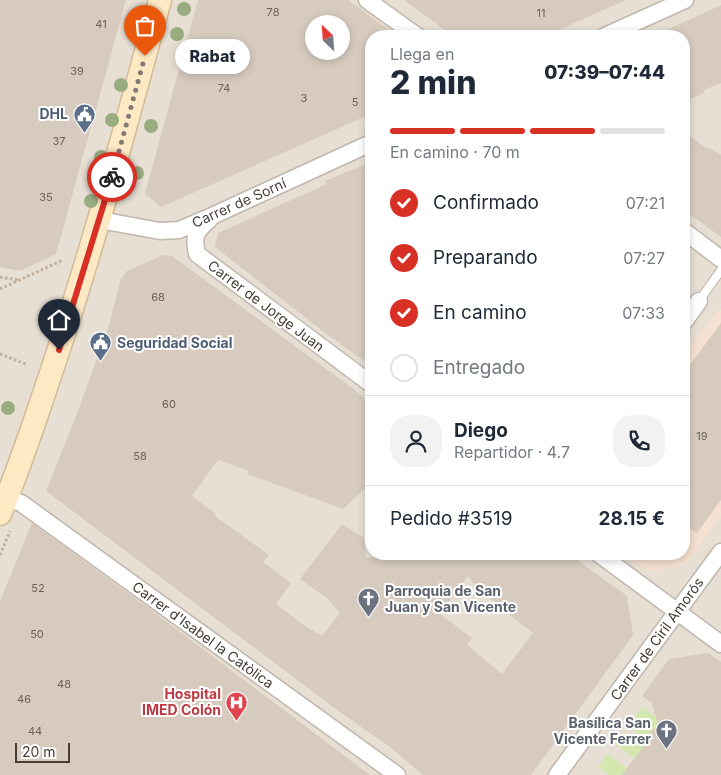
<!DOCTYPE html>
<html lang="es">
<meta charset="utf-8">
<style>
body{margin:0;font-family:Inter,sans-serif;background:#f2f2f3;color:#1f2937;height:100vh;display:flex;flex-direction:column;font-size:19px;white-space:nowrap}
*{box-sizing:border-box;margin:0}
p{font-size:16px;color:#747a83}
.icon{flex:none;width:28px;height:28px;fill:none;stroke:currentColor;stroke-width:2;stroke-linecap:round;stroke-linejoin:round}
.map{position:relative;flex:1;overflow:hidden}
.side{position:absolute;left:365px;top:30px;width:325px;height:530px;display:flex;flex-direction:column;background:#fff;border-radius:20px;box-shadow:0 2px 8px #0003}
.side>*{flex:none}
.needle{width:32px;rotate:335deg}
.fabs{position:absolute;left:305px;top:15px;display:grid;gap:10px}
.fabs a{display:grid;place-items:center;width:45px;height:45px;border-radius:50%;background:#fff;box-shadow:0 2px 8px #0003;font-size:25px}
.scale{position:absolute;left:15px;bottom:12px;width:55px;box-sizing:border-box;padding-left:5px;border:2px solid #453d35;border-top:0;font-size:14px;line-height:18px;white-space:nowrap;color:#453d35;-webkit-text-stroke:4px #fff;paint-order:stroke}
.pin{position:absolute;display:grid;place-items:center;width:42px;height:42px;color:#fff;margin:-51px -21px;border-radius:50% 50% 50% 0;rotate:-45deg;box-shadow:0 0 5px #0007}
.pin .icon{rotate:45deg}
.courier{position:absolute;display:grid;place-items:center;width:50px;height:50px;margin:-25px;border:4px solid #d93025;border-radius:50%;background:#fff;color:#222;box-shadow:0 1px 6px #0007}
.bubble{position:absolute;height:35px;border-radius:18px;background:#fff;box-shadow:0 2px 8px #0003;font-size:16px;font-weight:800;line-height:35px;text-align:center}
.head em{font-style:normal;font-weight:800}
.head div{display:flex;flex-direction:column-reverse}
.head{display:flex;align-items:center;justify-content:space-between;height:85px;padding:0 25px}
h1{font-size:32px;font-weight:800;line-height:38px}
.bar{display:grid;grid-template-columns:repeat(4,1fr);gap:8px 5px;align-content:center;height:60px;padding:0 25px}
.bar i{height:6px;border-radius:4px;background:#e0e1e3}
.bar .on{background:#d93025}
.bar p{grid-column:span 4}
.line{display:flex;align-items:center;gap:12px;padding:0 25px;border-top:1px solid #e0e1e3}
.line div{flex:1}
.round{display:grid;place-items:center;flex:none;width:52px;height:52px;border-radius:20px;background:#f2f2f3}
ol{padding:0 25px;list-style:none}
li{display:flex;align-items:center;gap:15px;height:55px}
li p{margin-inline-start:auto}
li .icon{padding:5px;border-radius:50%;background:#d93025;color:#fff;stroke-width:4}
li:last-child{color:#747a83}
li i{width:28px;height:28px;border:2px solid #e0e1e3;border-radius:50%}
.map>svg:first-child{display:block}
</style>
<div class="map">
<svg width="721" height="775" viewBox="0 0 721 775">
<rect width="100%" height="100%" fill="#f3ede6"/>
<!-- residential -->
<path fill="#e7dfd4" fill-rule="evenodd" d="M0,0h721v775h-721zM314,24h27v27h-27zM371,36h313v518h-313z"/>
<!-- commercial -->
<polygon fill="#f5e1d1" points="721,310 721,516 684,566 648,571 624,554 684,554 684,356 715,313"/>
<!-- green -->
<g fill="#d4e7af">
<polygon points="642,707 661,721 648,740 628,726"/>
<polygon points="624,732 644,746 634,758 615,744"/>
<polygon points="607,754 627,768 622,775 609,775 598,767"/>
</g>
<!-- building -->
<g fill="#d7cbbf" fill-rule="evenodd">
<polygon points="0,0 126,0 56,254 20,271 0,267"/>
<path d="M198,0h150l49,36h-26v78l-210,93 -16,-13zM314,24h27v27h-27z"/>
<polygon points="404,0 626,0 545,36 453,36"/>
<polygon points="721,5 721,83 704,90 705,92 684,102 684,36 654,36"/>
<polygon points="684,132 706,148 708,147 721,155 721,237 684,210"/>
<polygon points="371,162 371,246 365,249 370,280 371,281 371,366 324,332 215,247 218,233 327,184 325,181"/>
<path d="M163,255l9,1 183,134 16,14v79l-28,26 -96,-35 2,-3 -31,-11 -26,36 24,18 -1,2 54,39 -6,7 28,21 -15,21 29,22 17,10 18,-23 -12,-14 -28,-20 42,-55 22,14 2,20 48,-4h155l58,42 6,39 -102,140h-108l-33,-28 -53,-37 -291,-219 32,-80 30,-83 13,-49 6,-8zM468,576l13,18 28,15 -2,4 26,20 -31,41 -35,-29 5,-7 -32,-24z"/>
<polygon points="721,323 721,500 697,533 684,524 684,373"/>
<polygon points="32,523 155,613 370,775 0,775 0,601"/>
<polygon points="708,653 721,662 721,775 622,775 649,739 648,736 658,725 652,703 642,696 669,659"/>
</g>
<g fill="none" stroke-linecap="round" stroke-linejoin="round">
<defs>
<polyline id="lane" points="699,301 721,270"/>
<g id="street">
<polyline points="367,0 417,36"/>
<polyline points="605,36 685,0"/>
<polyline points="100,220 160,231 179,230 212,216 371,143"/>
<path d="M209,220c-14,12 -16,16 -12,34l174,130"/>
<polyline points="684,231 721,259"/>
<polyline points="684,322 699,301"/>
<polyline points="0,496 21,503 397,775"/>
<polyline points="599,554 721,644"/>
<polyline points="557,775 721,552"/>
</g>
<path id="secondary" d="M0,514c21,-49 37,-100 54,-150 40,-120 73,-242 106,-364"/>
</defs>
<!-- lane casing -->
<use href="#lane" stroke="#c1b7ac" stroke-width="10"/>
<!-- street casing -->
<use href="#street" stroke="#c1b7ac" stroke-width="19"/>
<!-- secondary casing -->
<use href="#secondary" stroke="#d2bb97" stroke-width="25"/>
<!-- path -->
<g stroke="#c0ae9a" stroke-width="3" stroke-dasharray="2.5 2.5" stroke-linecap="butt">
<polyline points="0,277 19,280"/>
<polyline points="0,289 63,260"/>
<polyline points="0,354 28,365"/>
<polyline points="0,555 10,531"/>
</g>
<!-- lane -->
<use href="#lane" stroke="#fff" stroke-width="8"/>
<!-- street -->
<use href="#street" stroke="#fff" stroke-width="16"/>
<!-- secondary -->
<use href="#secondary" stroke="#fee9c5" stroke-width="22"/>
</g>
<!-- trees -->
<g fill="#99ac7f">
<circle cx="184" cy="9" r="7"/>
<circle cx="136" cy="33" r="7"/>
<circle cx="177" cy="34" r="7"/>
<circle cx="121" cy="85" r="7"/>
<circle cx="112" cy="120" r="7"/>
<circle cx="151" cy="126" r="7"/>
<circle cx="101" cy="157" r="7"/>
<circle cx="137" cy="173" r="7"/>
<circle cx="91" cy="201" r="7"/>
<circle cx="8" cy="408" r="7"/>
</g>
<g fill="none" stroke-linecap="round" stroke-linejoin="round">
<!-- done -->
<polyline stroke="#827b73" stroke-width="5" stroke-dasharray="0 9" points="112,177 145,56"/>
<!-- route -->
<polyline stroke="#d93025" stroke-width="6" points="59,350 112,177"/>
</g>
<!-- icons -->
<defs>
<symbol id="civic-pin" viewBox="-11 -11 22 30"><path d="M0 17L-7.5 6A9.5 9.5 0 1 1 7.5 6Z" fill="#5c6f8a" stroke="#fff"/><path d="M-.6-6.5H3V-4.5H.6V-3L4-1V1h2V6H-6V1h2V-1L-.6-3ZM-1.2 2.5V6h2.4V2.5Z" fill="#fff"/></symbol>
<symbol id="church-pin" viewBox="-11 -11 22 30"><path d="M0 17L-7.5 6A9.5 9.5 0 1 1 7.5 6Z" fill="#6b7280" stroke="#fff"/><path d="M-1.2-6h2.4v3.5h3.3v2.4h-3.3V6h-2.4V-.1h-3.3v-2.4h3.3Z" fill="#fff"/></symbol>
<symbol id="hospital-pin" viewBox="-11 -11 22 30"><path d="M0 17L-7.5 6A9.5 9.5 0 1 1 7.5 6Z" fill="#e0444e" stroke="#fff"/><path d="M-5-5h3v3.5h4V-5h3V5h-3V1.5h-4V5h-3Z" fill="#fff"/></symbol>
</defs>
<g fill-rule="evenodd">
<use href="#civic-pin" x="72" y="102" width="25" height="34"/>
<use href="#civic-pin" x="88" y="330" width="25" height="34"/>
<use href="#church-pin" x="356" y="586" width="25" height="34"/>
<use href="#hospital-pin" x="224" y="690" width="25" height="34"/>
<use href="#church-pin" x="654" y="718" width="25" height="34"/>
</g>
<g text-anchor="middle" stroke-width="4" stroke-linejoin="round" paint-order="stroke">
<!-- number labels -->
<g font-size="11" fill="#6a6058">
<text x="273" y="16">78</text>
<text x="541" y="17">11</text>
<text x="101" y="28">41</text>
<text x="77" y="75">39</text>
<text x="224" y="92">74</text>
<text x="304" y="102">3</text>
<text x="355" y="106">5</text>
<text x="59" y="145">37</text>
<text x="46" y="201">35</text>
<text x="158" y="301">68</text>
<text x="169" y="408">60</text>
<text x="702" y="440">19</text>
<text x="140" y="460">58</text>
<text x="38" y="592">52</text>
<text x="37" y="638">50</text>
<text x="64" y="688">48</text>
<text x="24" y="703">46</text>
<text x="35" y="735">44</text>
</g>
<!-- service labels -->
<g font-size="14" font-weight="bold" fill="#4e5e75" stroke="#fff" text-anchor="end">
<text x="68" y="119">DHL</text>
<text x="117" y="348" text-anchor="start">Seguridad Social</text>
</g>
<!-- street labels -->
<g font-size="14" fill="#453d35" stroke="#fff">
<text transform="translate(239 203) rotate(-24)" y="5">Carrer de Sorní</text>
<text transform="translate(266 306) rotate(37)" y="5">Carrer de Jorge Juan</text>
<text transform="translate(203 635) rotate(36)" y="5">Carrer d'Isabel la Catòlica</text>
<text transform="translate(657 639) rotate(-54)" y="5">Carrer de Ciril Amorós</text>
</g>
<!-- worship labels -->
<g font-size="14" font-weight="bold" fill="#5b616d" stroke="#fff" text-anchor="start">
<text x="385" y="596">Parroquia de San<tspan x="385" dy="16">Juan y San Vicente</tspan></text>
<text x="651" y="728" text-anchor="end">Basílica San<tspan x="651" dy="16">Vicente Ferrer</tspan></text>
</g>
<!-- health labels -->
<g font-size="14" font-weight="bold" fill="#be3a42" stroke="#fff" text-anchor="end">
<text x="221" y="699">Hospital<tspan x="221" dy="16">IMED Colón</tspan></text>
</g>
</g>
</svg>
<div class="fabs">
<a><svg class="needle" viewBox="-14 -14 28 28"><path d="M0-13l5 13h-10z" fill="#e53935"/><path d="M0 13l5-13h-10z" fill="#747a83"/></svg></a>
</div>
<div class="scale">20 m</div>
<div class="pin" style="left:145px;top:56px;background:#ea580c"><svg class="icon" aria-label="bag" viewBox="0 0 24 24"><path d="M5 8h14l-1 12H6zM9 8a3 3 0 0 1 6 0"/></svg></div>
<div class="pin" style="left:59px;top:350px;background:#1f2937"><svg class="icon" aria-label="home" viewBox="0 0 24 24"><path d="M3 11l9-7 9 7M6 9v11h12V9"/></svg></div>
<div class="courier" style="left:112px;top:177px"><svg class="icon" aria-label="bike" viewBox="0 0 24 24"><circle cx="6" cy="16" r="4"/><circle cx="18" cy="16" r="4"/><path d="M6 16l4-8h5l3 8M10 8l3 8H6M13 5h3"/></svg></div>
<div class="bubble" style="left:175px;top:39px;width:75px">Rabat</div>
<section class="side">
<div class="head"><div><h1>2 min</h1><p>Llega en</p></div><em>07:39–07:44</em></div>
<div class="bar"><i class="on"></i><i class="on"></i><i class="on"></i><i></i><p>En camino · 70 m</p></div>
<ol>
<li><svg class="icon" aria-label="check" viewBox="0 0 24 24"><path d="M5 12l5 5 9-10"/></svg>Confirmado<p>07:21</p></li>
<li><svg class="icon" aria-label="check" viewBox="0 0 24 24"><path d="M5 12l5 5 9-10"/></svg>Preparando<p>07:27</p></li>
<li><svg class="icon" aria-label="check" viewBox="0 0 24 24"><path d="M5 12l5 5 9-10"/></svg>En camino<p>07:33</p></li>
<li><i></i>Entregado</li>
</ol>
<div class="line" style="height:90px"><a class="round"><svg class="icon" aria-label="person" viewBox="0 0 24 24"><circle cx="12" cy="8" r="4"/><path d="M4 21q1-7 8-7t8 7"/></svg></a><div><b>Diego</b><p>Repartidor · 4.7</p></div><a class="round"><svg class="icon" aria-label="phone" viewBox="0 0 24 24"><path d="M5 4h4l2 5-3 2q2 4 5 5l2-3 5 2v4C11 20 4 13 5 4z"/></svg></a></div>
<div class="line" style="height:65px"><div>Pedido #3519</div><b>28.15 €</b></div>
</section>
</div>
